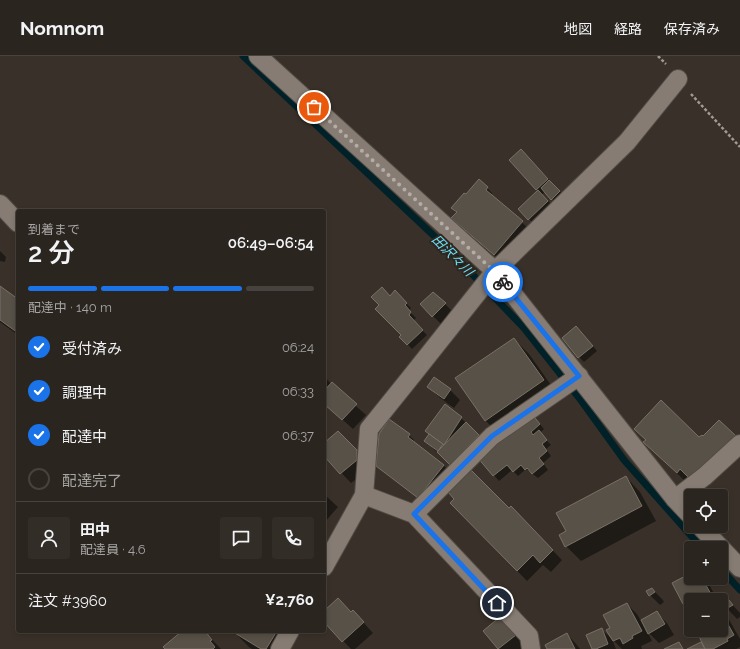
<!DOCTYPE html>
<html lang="ja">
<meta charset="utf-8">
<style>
body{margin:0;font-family:Raleway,"Noto Sans JP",sans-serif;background:#332d28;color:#f1f3f6;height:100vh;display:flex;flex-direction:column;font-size:15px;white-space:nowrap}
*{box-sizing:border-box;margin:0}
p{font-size:13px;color:#a6a5a4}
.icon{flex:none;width:22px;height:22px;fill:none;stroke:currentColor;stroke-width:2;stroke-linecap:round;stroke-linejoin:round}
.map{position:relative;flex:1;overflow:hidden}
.panel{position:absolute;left:16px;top:153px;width:310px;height:424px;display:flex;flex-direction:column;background:#2b251f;border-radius:4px;box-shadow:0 2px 6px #0003,0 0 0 1px #47423d}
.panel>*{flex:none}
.buttons{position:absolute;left:684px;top:433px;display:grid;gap:8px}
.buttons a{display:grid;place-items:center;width:44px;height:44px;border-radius:4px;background:#2b251f;box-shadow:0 2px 6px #0003,0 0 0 1px #47423d;font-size:20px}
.pin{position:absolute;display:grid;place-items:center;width:34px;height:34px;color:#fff;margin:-17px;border:2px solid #fff;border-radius:50%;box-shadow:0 1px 4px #0007}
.courier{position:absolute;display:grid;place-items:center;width:40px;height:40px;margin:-20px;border:3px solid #1a73e8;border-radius:50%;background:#fff;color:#222;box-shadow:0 1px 5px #0007}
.overview em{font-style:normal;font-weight:600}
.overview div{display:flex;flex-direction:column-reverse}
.overview{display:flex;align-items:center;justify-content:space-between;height:68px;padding:0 12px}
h1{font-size:26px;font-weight:600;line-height:30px}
.bar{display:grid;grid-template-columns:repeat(4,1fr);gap:6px 4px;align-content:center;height:48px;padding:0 12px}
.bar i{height:5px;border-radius:3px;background:#47423d}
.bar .active{background:#1a73e8}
.bar p{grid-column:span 4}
.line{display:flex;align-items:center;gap:10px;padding:0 12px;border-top:1px solid #47423d}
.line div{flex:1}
.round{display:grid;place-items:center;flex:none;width:42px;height:42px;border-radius:4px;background:#332d28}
ol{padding:0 12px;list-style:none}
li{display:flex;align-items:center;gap:12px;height:44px}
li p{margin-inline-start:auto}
li .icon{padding:4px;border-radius:50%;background:#1a73e8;color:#fff;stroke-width:4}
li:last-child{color:#a6a5a4}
li i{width:22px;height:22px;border:2px solid #47423d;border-radius:50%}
header{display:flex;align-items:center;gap:24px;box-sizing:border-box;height:56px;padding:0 20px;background:#2b251f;border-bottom:1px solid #47423d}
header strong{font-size:19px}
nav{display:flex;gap:22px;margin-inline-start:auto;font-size:14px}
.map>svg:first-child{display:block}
</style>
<header>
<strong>Nomnom</strong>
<nav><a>地図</a><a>経路</a><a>保存済み</a></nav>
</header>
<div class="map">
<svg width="740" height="593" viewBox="0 0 740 593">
<rect width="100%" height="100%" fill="#393129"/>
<!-- shadow -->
<g fill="#0007">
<polygon points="526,99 570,146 562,153 545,135 542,139 558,155 539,173 519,153 538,134 510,104"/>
<polygon points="487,132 492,137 491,139 527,171 499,203 458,167 458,157 452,152 466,139"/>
<polygon points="0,195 6,201 5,206 0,205"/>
<polygon points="0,233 18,244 18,279 0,266"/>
<polygon points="390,241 400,241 411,252 409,255 416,262 413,265 427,279 412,293 401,281 402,279"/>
<polygon points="421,248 445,248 455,258 443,270"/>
<polygon points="581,276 597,295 584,306 579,301"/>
<polygon points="514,283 529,298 558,339 531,358 544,373 540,377 551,389 546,393 551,400 543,407 548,414 538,422 526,413 518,420 512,414 499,425 479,402 501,380 486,365 457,323"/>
<polygon points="324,320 331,328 366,359 353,373 324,347 324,336 330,330 329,329 324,333"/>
<polygon points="429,331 450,334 460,344 454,352 439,341"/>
<polygon points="445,350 461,362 488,389 461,419 440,398 445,389 443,387 437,396 426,385 430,379 426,375"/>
<polygon points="338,376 366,405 367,415 351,427 327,402 324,404 324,381 328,385"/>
<polygon points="380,378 409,379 414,384 413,386 449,414 424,446"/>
<polygon points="702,380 730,407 687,427 655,396 699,382"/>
<polygon points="626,421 640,436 656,465 581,505 566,490 567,476"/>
<polygon points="324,438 338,451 324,467"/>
<polygon points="456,443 509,454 511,452 562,504 551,516 543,509 527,525 451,447"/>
<polygon points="691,518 691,522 705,522 718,544 691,544 691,555 684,548 673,528"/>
<polygon points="652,533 662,543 664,546 660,549 650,539"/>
<polygon points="729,545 740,557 740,561 737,563 724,549"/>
<polygon points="627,548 637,558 641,565 657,557 667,567 674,579 659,587 647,575 652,585 641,590 642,593 622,593 613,584 611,572"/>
<polygon points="721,555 728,562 740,583 740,591 736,593 689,593 703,586 697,574 721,574"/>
<polygon points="324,556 351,557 363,566 373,577 355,593 351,593 324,565"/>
<polygon points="500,561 525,589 521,593 499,593 484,575"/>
<polygon points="601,573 612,583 616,593 593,593"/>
<polygon points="184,575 204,575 221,593 166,593"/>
<polygon points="234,575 300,575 289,593 252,593 249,591 234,576"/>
<polygon points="567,578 577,589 580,593 548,593"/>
</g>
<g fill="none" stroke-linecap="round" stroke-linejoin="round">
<!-- stream -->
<g stroke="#002128" stroke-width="7">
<polyline points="243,0 450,195 524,272 580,343 624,404 702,492"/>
<polyline points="721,513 740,534"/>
</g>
</g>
<!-- building -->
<g fill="#585147" stroke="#797167">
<polygon points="521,93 548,123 536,134 509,104"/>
<polygon points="479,123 488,131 486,134 523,165 494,199 451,162 457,156 451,152 464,137 466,138"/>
<polygon points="549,124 560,135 551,144 541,132"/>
<polygon points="538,134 548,145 528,164 518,153"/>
<polygon points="0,230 18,243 18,277 0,264"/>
<polygon points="382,231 390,240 395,234 407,247 405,249 411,256 409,259 423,274 407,289 399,281 401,279 375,253 379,249 371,241"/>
<polygon points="433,236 446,247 432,261 420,248"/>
<polygon points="576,270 593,290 578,302 562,282"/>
<polygon points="514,282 544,324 485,365 455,322"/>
<polygon points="434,321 451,333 444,343 427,331"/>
<polygon points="332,326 357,348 342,364 324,348 324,335"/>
<polygon points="661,344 699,381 702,379 703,380 719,364 736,380 719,398 717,396 695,420 693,418 689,422 680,413 677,417 643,386 646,384 634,373"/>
<polygon points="445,348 462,361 444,389 425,375"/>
<polygon points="531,357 540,368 531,376 533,379 539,374 547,384 542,388 547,395 539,402 544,408 532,418 527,412 525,414 521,409 513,416 507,409 493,420 478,402"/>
<polygon points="389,363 410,378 408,381 444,409 418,442 376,410 379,378"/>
<polygon points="466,366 479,379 450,409 437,396"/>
<polygon points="338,375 357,394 357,404 340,418 324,400 324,387"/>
<polygon points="429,378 443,388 438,395 424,385"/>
<polygon points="470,413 509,452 511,450 553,494 540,507 533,499 517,515 450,447 454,443 448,436"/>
<polygon points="626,420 642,450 565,491 559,479 566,475 556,457"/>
<polygon points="691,517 691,522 702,522 712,540 705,544 691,544 690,552 687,546 683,548 672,527"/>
<polygon points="652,532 655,536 649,540 646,535"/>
<polygon points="338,542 351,556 353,554 364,566 342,586 324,566 324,555"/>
<polygon points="729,544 733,549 726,553 723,549"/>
<polygon points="627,547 642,575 632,580 633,582 623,588 620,582 613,585 606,574 610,572 603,559"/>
<polygon points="657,555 665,568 648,578 641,564"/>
<polygon points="721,556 734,579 727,583 728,585 713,593 705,593 696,574 721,574"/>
<polygon points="501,560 516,579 498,593 483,575"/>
<polygon points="602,572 608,588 596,593 592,593 586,579"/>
<polygon points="182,575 205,575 212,584 210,585 215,591 213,593 165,593 163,591"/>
<polygon points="233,575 277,575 266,593 261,593 233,576"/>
<polygon points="567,577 575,593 547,593 545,589"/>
<polygon points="679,586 683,593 664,593"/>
<polygon points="701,586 705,593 687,593"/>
</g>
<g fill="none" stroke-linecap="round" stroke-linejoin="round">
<defs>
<g id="street">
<polyline points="258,0 495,215 675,443 691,460"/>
<polyline points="0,148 18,167"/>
<polyline points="364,439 414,458 529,580 531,593"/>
<polyline points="675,443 705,420 740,388"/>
<polyline points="414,458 492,380 579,320"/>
<polyline points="700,470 740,512"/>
<polyline points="324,511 364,439 369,373 414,317 495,215 627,86 678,23"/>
<polyline points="280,593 290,575"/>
</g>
</defs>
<!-- street casing -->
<use href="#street" stroke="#534d46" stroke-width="20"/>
<!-- path -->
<g stroke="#a09a93" stroke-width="2.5" stroke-dasharray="3 2" stroke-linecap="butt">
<polyline points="658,0 666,8"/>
<polyline points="691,38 740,91"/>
</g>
<!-- street -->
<use href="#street" stroke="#867c73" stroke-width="18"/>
</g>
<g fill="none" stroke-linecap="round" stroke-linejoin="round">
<!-- done -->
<polyline stroke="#b4ada7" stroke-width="4" stroke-dasharray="0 7.2" points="314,51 495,216 503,226"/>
<!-- route -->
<polyline stroke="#1a73e8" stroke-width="5" points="497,547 414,458 492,380 579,320 503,226"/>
</g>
<g text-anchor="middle" stroke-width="4" stroke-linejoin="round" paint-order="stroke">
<!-- water labels -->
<g font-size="13" font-style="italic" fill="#6bdff9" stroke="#2f271f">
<text transform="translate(453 199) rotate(45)" y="5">田沢々川</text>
</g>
</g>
</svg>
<div class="buttons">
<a><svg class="icon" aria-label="locate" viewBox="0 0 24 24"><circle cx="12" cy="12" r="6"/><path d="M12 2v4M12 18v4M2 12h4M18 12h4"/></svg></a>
<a>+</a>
<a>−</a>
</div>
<div class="pin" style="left:314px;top:51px;background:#ea580c"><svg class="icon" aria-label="bag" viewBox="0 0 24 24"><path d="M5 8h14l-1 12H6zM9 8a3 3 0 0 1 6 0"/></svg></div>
<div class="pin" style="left:497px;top:547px;background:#1f2937"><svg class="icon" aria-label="home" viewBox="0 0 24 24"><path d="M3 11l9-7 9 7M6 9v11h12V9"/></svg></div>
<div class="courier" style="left:503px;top:226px"><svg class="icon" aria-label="bike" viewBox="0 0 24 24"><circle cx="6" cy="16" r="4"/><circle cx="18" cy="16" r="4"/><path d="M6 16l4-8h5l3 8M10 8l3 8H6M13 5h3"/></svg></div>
<section class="panel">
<div class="overview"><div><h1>2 分</h1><p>到着まで</p></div><em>06:49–06:54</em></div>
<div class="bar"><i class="active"></i><i class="active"></i><i class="active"></i><i></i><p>配達中 · 140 m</p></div>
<ol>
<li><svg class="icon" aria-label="check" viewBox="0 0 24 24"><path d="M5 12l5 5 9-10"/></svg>受付済み<p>06:24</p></li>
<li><svg class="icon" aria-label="check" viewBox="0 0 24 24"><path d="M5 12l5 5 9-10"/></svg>調理中<p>06:33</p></li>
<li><svg class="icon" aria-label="check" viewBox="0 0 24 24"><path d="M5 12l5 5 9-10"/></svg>配達中<p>06:37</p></li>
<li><i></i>配達完了</li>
</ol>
<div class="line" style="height:72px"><a class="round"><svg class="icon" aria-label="person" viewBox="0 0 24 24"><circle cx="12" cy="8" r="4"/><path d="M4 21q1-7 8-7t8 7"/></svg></a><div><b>田中</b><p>配達員 · 4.6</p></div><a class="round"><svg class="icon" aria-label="chat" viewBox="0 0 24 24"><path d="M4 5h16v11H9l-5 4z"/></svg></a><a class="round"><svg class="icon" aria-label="phone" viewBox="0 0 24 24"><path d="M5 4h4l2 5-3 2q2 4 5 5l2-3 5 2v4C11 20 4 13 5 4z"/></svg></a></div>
<div class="line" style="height:52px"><div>注文 #3960</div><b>¥2,760</b></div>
</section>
</div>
